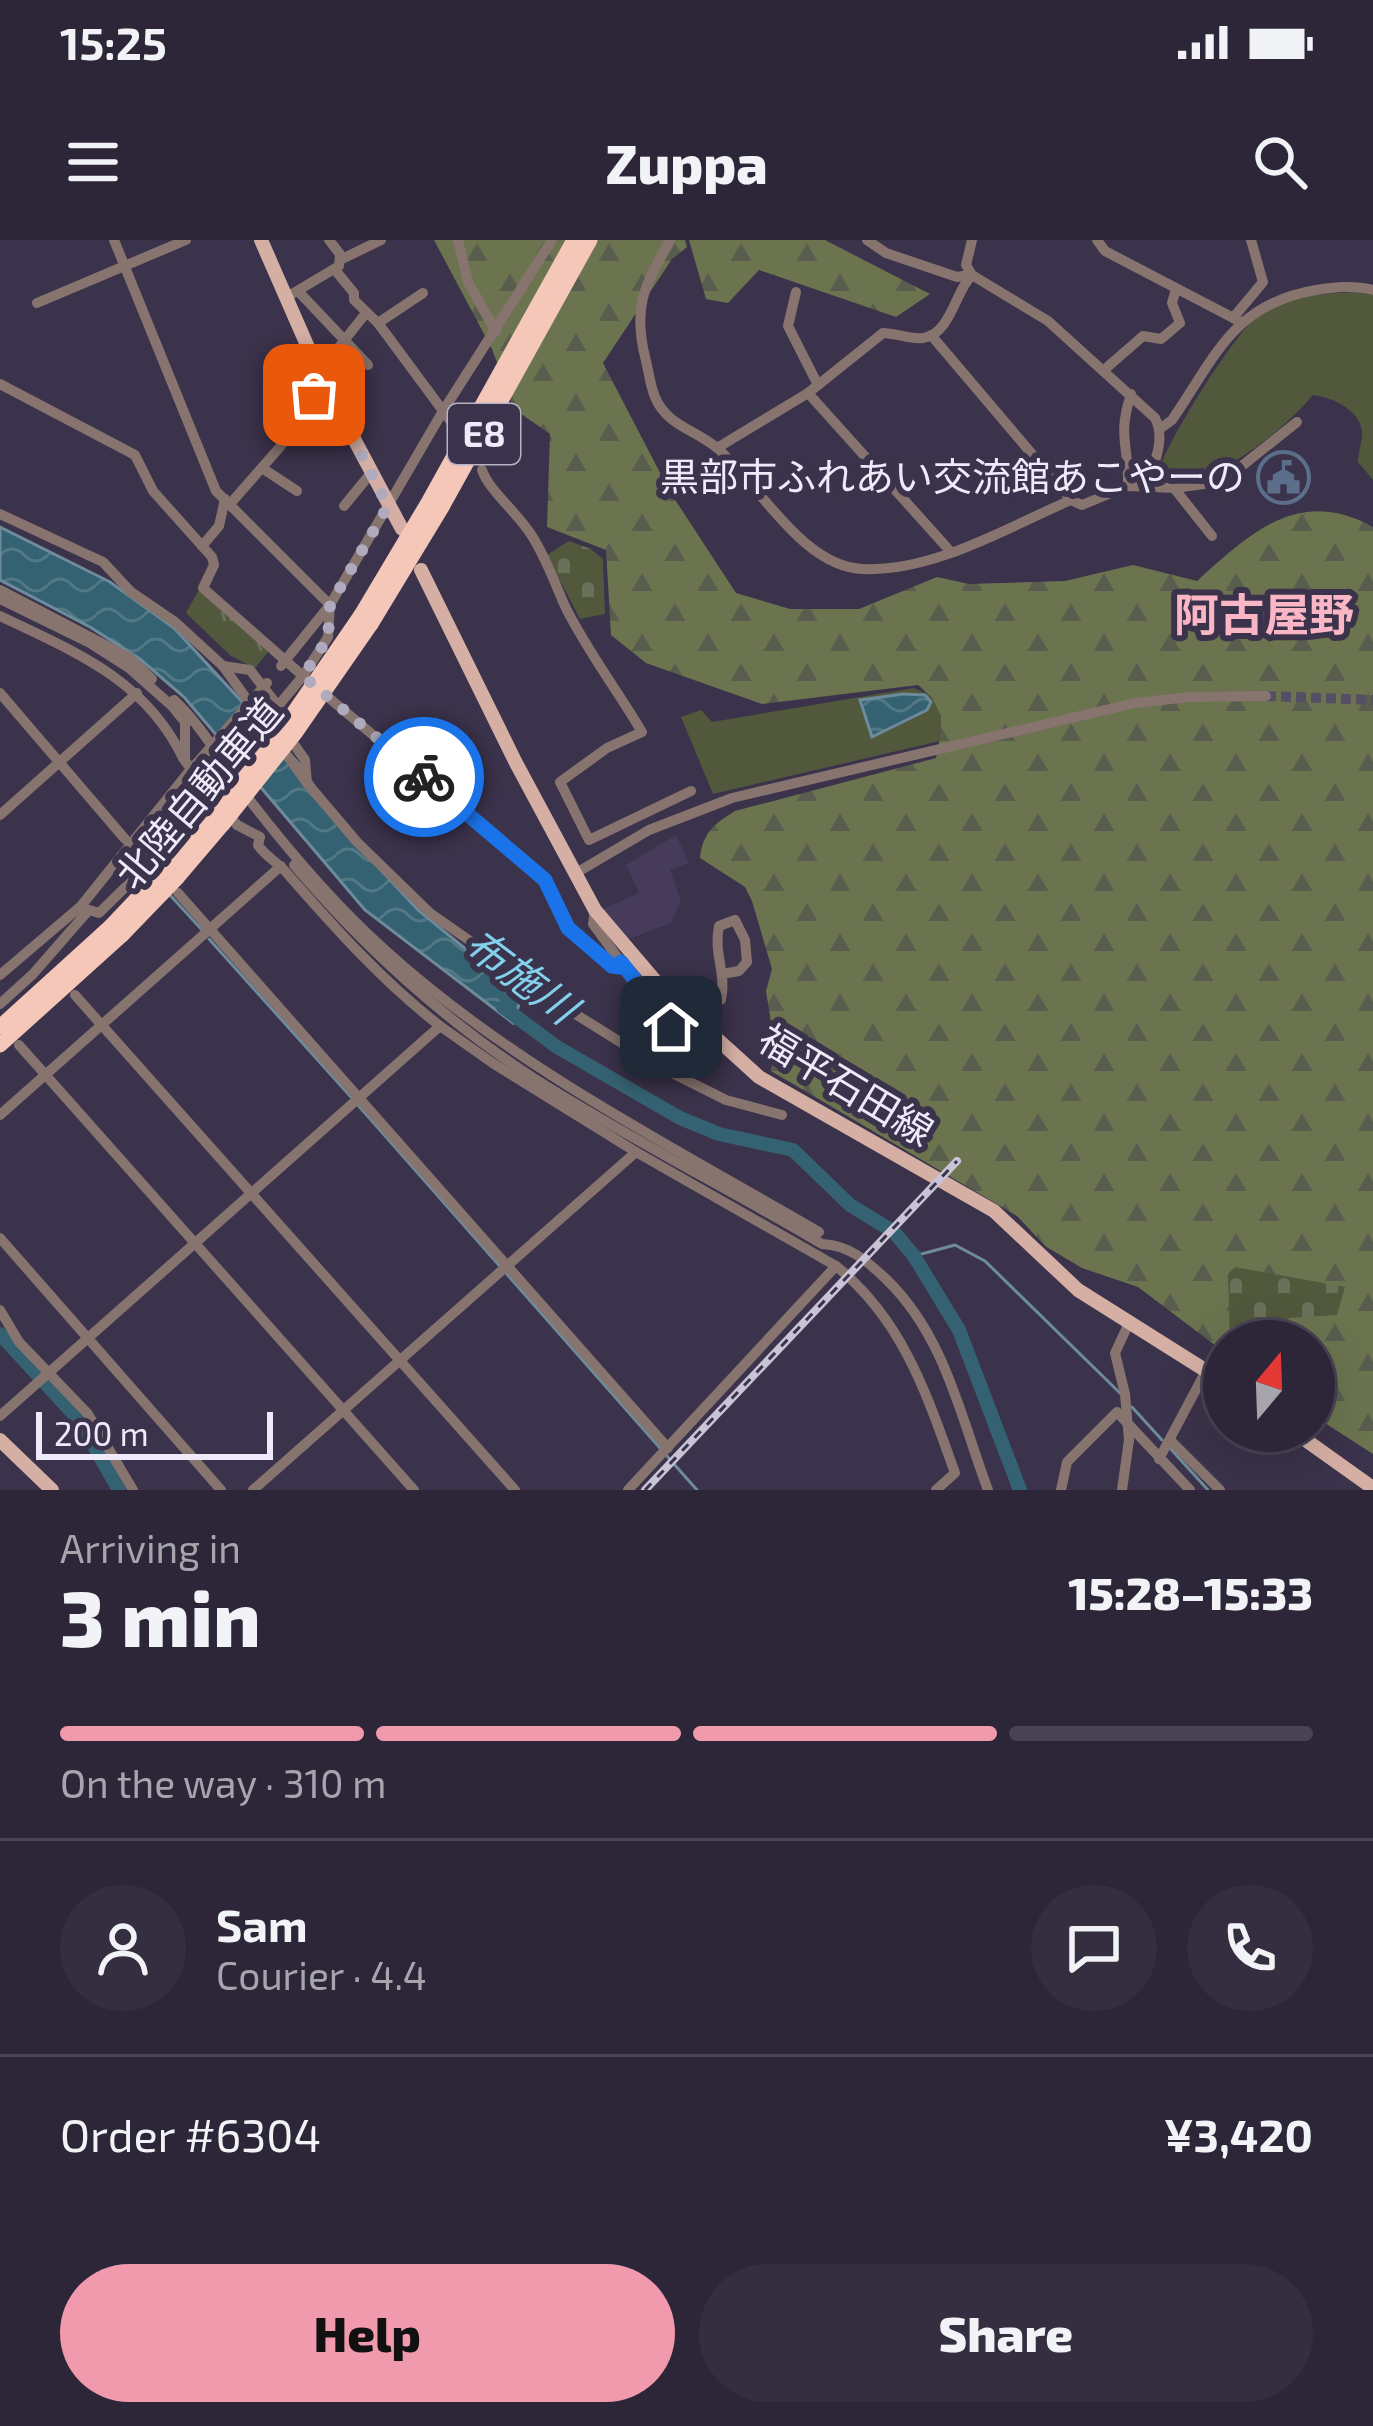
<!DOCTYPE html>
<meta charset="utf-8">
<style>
body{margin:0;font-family:"Exo 2","Noto Sans JP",sans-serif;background:#342e40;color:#f1f3f6;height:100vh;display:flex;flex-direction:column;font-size:45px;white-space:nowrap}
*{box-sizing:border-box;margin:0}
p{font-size:39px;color:#a6a5ae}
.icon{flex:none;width:66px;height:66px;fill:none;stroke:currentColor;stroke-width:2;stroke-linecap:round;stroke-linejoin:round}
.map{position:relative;height:1250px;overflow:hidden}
.panel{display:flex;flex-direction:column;background:#2c2638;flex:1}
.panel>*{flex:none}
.needle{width:78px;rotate:19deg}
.buttons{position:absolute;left:1203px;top:1080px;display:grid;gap:24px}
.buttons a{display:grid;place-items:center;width:132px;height:132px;border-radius:50%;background:#2c2638;box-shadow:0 12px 48px #0002,0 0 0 3px #484353;font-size:60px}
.scale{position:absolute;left:36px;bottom:30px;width:237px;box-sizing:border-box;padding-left:12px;border:6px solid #eeeafa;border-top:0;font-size:33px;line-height:42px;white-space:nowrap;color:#eeeafa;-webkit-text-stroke:9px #3b324b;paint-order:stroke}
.pin{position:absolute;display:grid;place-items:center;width:102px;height:102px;color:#fff;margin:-51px;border-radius:24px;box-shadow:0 6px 18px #0006}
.courier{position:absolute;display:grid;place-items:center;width:120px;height:120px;margin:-60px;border:9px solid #1a73e8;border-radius:50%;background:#fff;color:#222;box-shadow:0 3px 15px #0007}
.overview em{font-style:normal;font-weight:800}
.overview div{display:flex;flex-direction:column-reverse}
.overview{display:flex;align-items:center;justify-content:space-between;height:204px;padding:0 60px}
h1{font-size:78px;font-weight:800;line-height:90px}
.bar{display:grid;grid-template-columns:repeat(4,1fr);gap:18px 12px;align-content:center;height:144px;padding:0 60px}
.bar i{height:15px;border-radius:9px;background:#484353}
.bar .on{background:#f29aad}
.bar p{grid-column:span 4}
.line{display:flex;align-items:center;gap:30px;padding:0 60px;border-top:3px solid #484353}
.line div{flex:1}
.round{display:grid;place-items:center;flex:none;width:126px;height:126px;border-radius:63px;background:#342e40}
.primary-button{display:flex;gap:24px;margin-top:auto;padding:24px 60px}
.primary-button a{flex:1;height:138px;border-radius:72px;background:#f29aad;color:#111;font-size:48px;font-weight:800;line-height:138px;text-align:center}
.primary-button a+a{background:#342e40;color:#f1f3f6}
.status{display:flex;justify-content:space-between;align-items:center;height:84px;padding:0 60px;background:#2c2638;direction:ltr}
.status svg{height:33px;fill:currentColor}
header{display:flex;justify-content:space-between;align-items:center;height:156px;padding:0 60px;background:#2c2638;font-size:54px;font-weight:800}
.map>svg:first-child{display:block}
</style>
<div class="status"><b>15:25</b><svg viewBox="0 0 49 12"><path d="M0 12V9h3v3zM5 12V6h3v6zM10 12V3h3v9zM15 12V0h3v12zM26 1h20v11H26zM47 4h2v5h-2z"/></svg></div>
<header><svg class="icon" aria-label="menu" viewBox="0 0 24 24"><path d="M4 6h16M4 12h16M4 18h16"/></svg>Zuppa<svg class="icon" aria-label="search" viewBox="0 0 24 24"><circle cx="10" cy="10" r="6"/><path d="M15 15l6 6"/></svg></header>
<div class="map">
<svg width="1373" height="1250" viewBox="0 0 1373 1250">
<defs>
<pattern id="grass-tufts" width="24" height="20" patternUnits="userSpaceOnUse" patternTransform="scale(3)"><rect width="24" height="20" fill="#51583c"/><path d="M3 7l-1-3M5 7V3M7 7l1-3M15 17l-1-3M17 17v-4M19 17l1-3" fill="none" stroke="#6a7059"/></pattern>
<pattern id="forest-firs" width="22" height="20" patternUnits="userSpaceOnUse" patternTransform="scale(3)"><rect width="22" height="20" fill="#6b744f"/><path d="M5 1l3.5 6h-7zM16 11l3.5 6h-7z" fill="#595d4d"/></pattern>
<pattern id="cemetery-stones" width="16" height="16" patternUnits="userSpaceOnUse" patternTransform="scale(3)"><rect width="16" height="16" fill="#51583c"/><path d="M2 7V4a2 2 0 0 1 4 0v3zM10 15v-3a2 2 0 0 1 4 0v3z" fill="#6a7059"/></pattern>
<pattern id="water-waves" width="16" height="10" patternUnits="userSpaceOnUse" patternTransform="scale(3)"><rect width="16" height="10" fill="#356272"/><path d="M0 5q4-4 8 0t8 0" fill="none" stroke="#537987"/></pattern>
</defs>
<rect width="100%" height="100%" fill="#3b324b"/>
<!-- built -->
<polygon fill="#463b5a" points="676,595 689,623 670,630 681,661 671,683 626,700 603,669 639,653 626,625"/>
<!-- grass -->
<polygon fill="url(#grass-tufts)" points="200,348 268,412 255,428 231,416 186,373"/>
<!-- forest -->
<g fill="url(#forest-firs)">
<path d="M434,0h251l2,7 -15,12 -69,104 67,129 66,101 54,16h69l78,-32 32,7 96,-3 68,-16 64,16c53,-48 102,-95 176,-54v927l-59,-38v-75h-90v11l-86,-65 -56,-19 -37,-22 -28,-30 -246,-145 3,-30 -8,-50 6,-22 -20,-68 -7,-14 -45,-29c3,-26 14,-34 35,-47l201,-53c7,-33 9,-51 -18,-73l-156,19 -116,-41 -35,-28 -5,-85 -59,-23 3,-93 -36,-25 -22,-60z"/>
<polygon points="689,0 825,0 930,54 896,77 759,30 728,63 706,59"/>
</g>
<!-- cemetery -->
<g fill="url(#cemetery-stones)">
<polygon points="569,301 591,309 603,319 605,374 580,379 547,315"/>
<polygon points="1235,1027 1345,1047 1337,1075 1289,1078 1282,1094 1253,1101 1230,1099 1228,1034"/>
</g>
<!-- green -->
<g fill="#51583c">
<path d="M1360,52l13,3v185l-15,-18c0,-10 5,-22 4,-31 -3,-22 -31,-34 -49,-36 -27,33 -111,104 -156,82 3,-26 81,-150 104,-164 30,-18 65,-20 99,-21z"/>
<polygon points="914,448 931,456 941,476 940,501 713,554 681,477 701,470 712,482"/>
</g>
<!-- water -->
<g fill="url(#water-waves)" stroke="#6c8b9b" stroke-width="3">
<polygon points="0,287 110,342 174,388 302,527 337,583 418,670 522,755 513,783 365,670 184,457 140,419 90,387 0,340"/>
<polygon points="903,454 925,455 931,462 927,470 872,497 860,460"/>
</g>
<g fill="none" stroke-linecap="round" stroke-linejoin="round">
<!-- stream -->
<g stroke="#6c8b9b" stroke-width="3">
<polyline points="169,654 203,691"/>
<polyline points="209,699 351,857"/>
<polyline points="357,864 660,1208"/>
<polyline points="914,1016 955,1005 985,1021 1122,1155"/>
<polyline points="1132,1167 1162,1200"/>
<polyline points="1169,1207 1208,1250"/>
<polyline points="666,1215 697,1250"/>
</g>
<!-- river -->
<g stroke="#356272" stroke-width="14">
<polyline points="503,767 557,807 680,878 719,894 793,910 850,965 894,992 914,1016 959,1090 1020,1250"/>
<polyline points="0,1094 80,1181 119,1250"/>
</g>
<!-- minor-tunnel -->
<polyline stroke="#564e65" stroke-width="10" stroke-dasharray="10 5" stroke-linecap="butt" points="1266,456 1373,460"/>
<!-- minor -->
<g stroke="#87746f" stroke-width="10">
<polyline points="114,0 216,251 330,365 328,397 303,436 545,640 568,688 612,726 620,727 621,722 593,684 595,670"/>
<polyline points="458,0 468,42 496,92"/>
<path d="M670,0c-26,47 -38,67 -24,121 3,12 4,24 9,36 11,28 41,33 62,51 41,35 85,119 146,121 71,3 145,-42 208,-69l11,5 46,-19 46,2 30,-4 34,-15 59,-47"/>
<polyline points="867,0 886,13 957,37 969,35"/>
<path d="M972,0l-6,25 6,10 76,46 107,97c11,21 -1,46 -8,67"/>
<polyline points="1097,0 1105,11 1241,82"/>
<polyline points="342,19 381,0"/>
<polyline points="335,30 354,53 354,60 378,83 452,183"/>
<polyline points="298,51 368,125"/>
<polyline points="796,52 788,86 818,145"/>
<polyline points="292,54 339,26 340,14 329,0"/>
<polyline points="37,63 186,0"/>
<polyline points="1233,78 1263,42 1251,0"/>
<polyline points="378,83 423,53"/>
<polyline points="931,95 1071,260"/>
<polyline points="1104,130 1143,96 1161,99 1180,83 1172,63 1176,49"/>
<polyline points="0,144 135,215 153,251 212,317 214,325 203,348 303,436 278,466 250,430 223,426 307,543 305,520 276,479 278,466"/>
<polyline points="808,153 950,311"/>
<path d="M1161,188l11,-8c44,-64 61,-116 144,-130 19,-3 38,-5 57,0"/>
<path d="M717,208l91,-55 75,-60c13,0 28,7 40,5 28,-4 32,-47 49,-63"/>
<polyline points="262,228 297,251"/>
<path d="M482,230c7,21 37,44 50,66 14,22 22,45 32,68 18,39 55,89 78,128l-35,16 -47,34 29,58 102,-49"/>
<path d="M1128,246c1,-42 -11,-49 3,-92"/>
<polyline points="1174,248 1212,296"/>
<polyline points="230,264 280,207 335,121 339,107 366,73"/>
<polyline points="344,266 371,233"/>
<polyline points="0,274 103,322 131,352 175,382 223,426"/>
<polyline points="202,306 219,286 225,259"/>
<polyline points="0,350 130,418 152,439"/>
<path d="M0,359l90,44 39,25 43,38 13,16v39l52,64 23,12 -2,8c7,11 18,16 27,26 48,55 97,110 155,155l-440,390"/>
<path d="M0,376c75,36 145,63 183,142"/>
<polyline points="292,412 330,365 443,171 552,0"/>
<polyline points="0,453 125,599"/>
<path d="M174,460c29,27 48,63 71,94 42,55 89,110 140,156 129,117 285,195 434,282"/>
<polyline points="307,543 357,602 430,673 572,772 662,828 684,798 663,779 621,722"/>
<polyline points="0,575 137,453"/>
<polyline points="142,617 205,545"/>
<path d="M294,625c69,81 151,156 241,214 93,59 192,109 287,165 27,1 45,17 64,35 59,57 74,136 102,211"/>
<polyline points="576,633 649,590 732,558 1135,463 1189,457 1266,456"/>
<polyline points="178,653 668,1208"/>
<polyline points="83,668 99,673 149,624"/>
<polyline points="0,735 81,666 188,533"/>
<path d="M663,750l15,-3 27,20 16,-7c6,-26 -8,-47 -2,-74l16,-6 10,20 2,22 -8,9 -17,3"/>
<polyline points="75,755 515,1250"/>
<polyline points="0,764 33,734 88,671"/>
<polyline points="440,786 494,824 636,912"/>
<polyline points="19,805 414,1250"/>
<polyline points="662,828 726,860 782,875"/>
<polyline points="0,875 281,626"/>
<polyline points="0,998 221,1250"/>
<polyline points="0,1070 19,1102 88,1174 133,1250"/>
<polyline points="1125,1154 1115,1113 1129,1083"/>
<polyline points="1170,1200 1220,1250"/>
<polyline points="1159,1219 1207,1129"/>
<polyline points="253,1250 636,912 836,1026"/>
<path d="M628,1250l208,-224c67,54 91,129 119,207l-19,17"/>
<polyline points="1061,1250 1067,1222 1117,1172 1190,1250"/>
<polyline points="1122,1250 1129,1200"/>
</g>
<!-- major -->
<g stroke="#d5afa4" stroke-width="14">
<polyline points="261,0 321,137 402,289"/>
<polyline points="421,330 516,523 595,670 663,750 759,837 994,971 1078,1050 1224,1142"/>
<polyline points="1293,1191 1373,1248"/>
<polyline points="0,1200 52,1250"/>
</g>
<!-- highway -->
<g stroke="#f4c7b9" stroke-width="15">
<polyline points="361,375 429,261 574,0"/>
<polyline points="371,384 442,267 590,0"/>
<polyline points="167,627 214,574"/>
<polyline points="177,638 223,584"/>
<polyline points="0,787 111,686"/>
<polyline points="0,805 122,695"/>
</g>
<defs>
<polyline id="rail" points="645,1250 957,921"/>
</defs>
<!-- rail casing -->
<use href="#rail" stroke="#c8c3d5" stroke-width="8"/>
<!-- rail -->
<use href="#rail" stroke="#3b324b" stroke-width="3" stroke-dasharray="9" stroke-linecap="butt"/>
<!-- minor-bridge -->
<g stroke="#87746f" stroke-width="10">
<polyline points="281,426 292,412"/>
<polyline points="188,533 267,443"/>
<polyline points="1125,1154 1129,1200"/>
</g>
<!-- highway-bridge -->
<g stroke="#f4c7b9" stroke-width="15">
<polyline points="214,574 290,478 361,375"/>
<polyline points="223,584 296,492 371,384"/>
<polyline points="111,686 167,627"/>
<polyline points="122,695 177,638"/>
</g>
</g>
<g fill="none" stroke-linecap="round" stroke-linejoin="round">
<!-- done -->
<polyline stroke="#afaabd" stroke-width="12" stroke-dasharray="0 21.6" points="314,155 321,137 388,266 330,365 328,398 303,436 424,537"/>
<!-- route -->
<polyline stroke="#1a73e8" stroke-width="15" points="424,537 545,640 568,688 612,726 620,727 621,722 671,787"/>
</g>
<!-- icons -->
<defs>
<symbol id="civic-ring" viewBox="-11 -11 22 22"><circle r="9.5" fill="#3b324b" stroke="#5c6f8a" stroke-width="1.5"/><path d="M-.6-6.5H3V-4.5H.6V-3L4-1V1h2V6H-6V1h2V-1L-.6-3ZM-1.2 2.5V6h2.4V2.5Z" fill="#5c6f8a"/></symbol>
</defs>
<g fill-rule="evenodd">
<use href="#civic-ring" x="1254" y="208" width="59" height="59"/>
</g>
<g text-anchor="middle" stroke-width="12" stroke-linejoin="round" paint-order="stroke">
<!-- shield labels -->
<rect fill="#3b324b" stroke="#b8b3c6" stroke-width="3" x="448" y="164" width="72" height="60" rx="9"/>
<g font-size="36" font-weight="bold" fill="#eeeafa">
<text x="484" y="207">E8</text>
</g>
<!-- poi labels -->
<g font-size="39" fill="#eeeafa" stroke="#3b324b" text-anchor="end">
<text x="1245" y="251">黒部市ふれあい交流館あこやーの</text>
</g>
<!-- street labels -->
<g font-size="39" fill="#eeeafa" stroke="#3b324b">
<text transform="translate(199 553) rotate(-50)" y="14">北陸自動車道</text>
<text transform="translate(846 845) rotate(31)" y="14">福平石田線</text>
</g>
<!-- water labels -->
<g font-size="42" font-style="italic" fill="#83d0eb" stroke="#3b324b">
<text transform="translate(521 736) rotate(37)" y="15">布施川</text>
</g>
<!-- quarter labels -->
<g font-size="45" font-weight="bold" fill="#fab6c4" stroke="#3b324b">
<text x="1264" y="391">阿古屋野</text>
</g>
</g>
</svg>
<div class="buttons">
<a><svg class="needle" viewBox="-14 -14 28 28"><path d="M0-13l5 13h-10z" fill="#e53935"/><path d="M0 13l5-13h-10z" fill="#a6a5ae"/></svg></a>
</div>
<div class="scale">200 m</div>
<div class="pin" style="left:314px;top:155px;background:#ea580c"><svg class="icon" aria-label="bag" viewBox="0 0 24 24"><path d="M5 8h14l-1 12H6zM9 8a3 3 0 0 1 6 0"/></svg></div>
<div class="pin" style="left:671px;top:787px;background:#1f2937"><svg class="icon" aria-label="home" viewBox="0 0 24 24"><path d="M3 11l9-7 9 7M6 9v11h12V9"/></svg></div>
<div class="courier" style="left:424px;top:537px"><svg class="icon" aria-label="bike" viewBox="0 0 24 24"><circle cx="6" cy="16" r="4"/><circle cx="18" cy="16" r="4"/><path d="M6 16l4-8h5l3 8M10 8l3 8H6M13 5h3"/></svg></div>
</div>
<section class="panel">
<div class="overview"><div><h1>3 min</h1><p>Arriving in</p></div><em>15:28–15:33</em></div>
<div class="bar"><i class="on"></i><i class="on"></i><i class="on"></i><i></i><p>On the way · 310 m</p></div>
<div class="line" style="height:216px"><a class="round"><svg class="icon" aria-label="person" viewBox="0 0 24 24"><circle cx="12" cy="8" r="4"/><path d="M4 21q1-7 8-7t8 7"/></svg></a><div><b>Sam</b><p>Courier · 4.4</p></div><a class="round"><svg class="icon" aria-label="chat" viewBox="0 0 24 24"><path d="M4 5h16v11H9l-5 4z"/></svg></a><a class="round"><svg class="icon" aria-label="phone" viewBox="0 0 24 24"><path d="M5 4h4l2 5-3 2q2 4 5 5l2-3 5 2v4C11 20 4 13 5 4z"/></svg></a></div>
<div class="line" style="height:156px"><div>Order #6304</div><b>¥3,420</b></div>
<div class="primary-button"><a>Help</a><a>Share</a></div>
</section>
